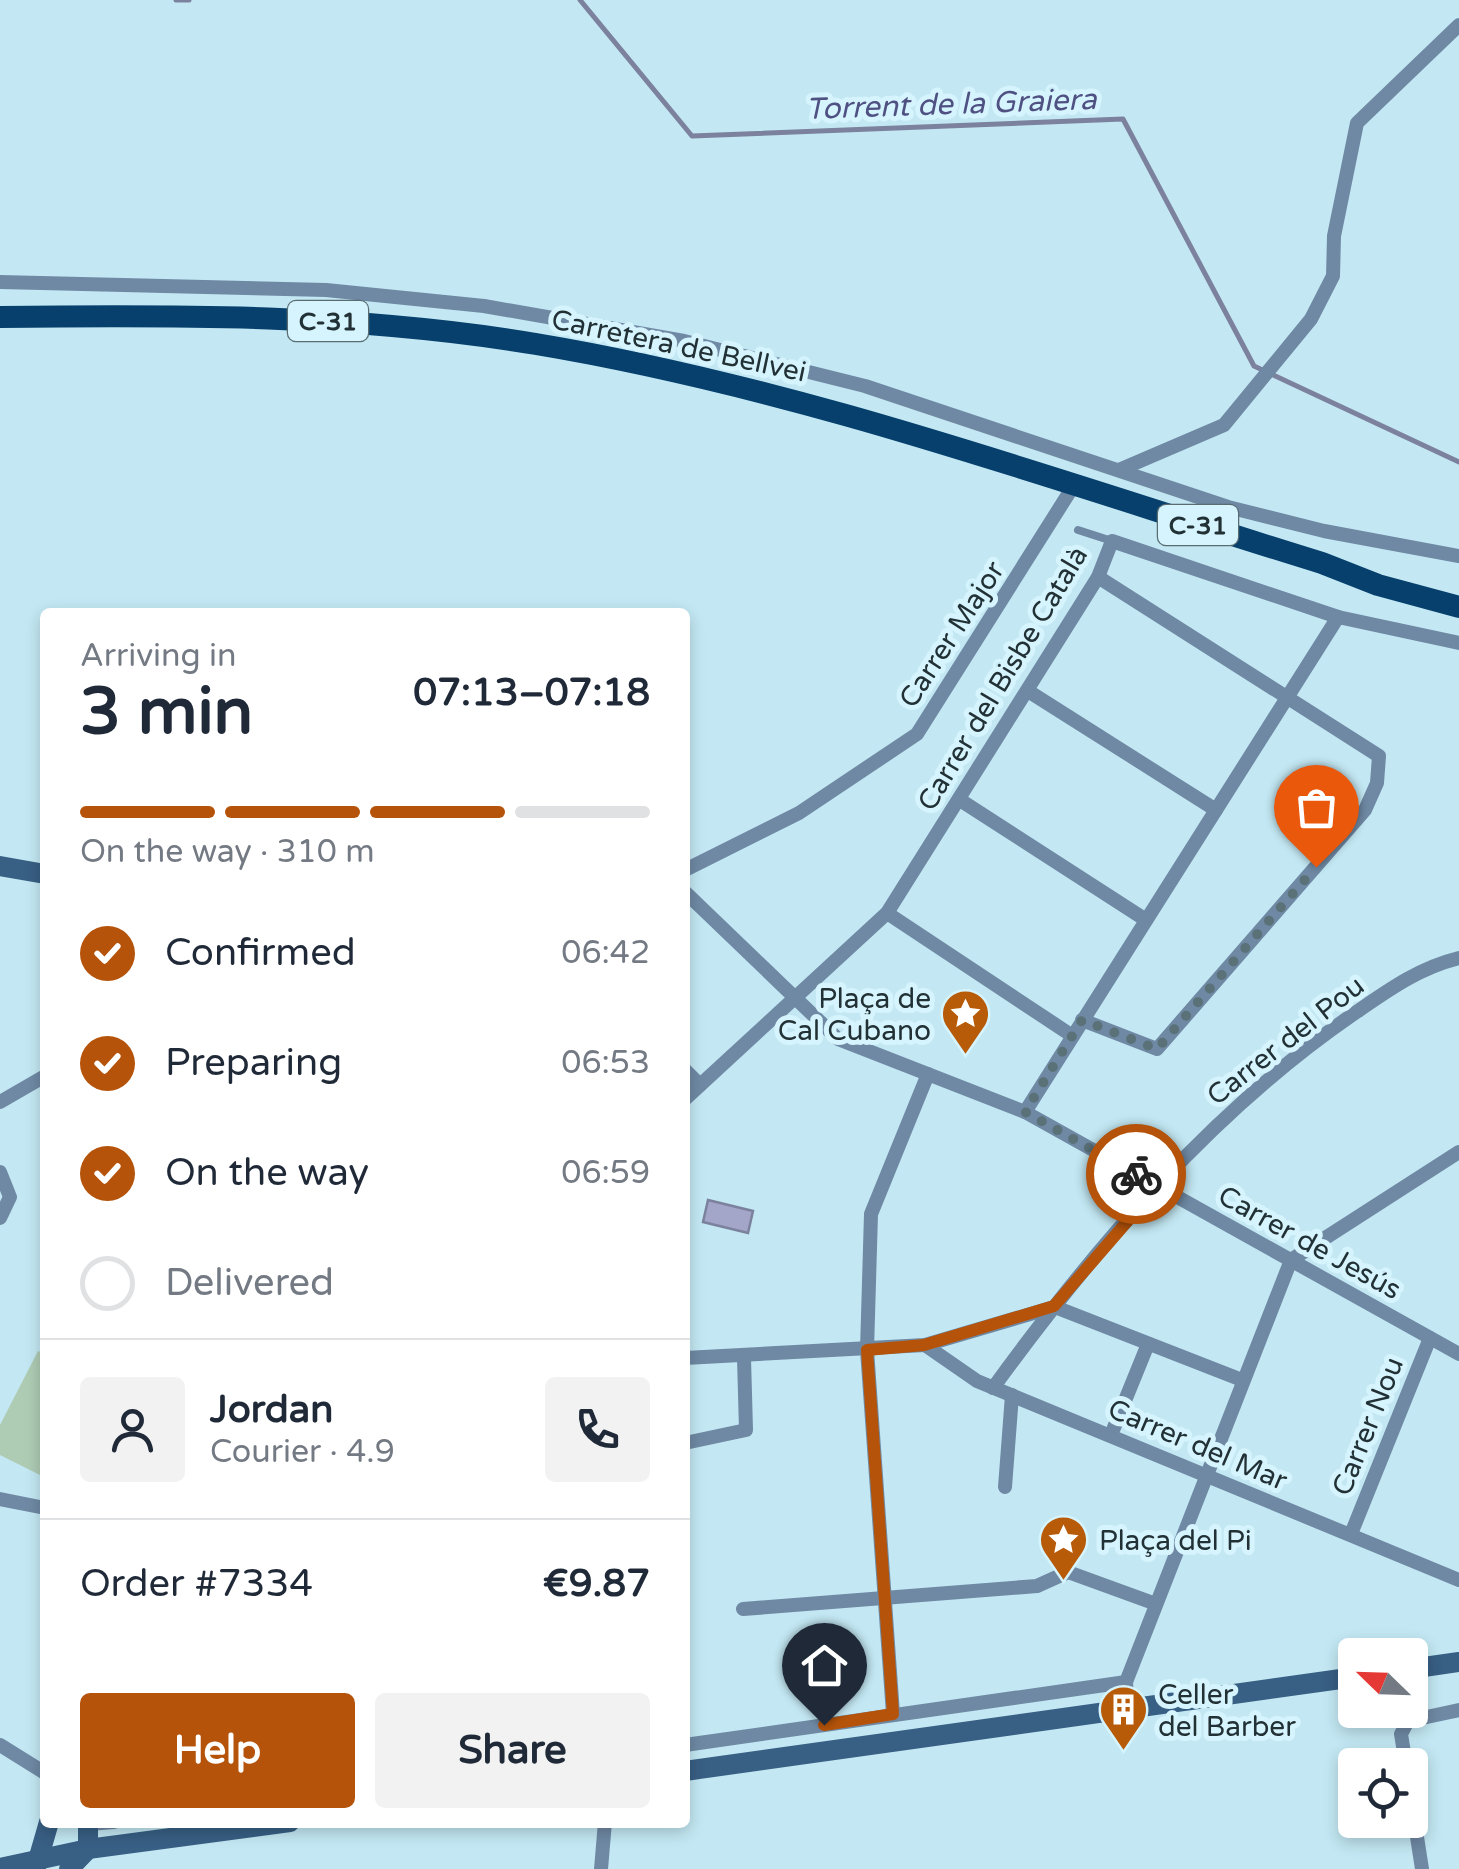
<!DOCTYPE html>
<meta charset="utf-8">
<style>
body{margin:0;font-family:"Varela Round",sans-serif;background:#f2f2f3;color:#1f2937;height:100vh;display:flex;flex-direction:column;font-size:38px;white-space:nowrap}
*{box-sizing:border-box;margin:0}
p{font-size:32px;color:#747a83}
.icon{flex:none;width:55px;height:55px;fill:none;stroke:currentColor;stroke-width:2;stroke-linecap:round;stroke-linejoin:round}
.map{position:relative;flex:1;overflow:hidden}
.panel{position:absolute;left:40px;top:608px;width:650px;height:1220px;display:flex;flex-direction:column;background:#fff;border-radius:10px;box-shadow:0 5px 15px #0003}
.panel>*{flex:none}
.needle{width:65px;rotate:293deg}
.controls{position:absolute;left:1338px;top:1638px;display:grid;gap:20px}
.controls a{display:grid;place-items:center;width:90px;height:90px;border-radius:10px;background:#fff;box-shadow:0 5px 15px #0003;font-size:50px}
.pin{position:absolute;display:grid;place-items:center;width:85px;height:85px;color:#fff;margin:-102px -42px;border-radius:50% 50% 50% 0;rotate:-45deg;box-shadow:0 0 10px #0007}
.pin .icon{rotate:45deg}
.courier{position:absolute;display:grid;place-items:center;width:100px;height:100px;margin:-50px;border:8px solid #b45309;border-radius:50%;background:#fff;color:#222;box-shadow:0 2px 12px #0007}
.overview em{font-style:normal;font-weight:800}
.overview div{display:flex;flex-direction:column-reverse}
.overview{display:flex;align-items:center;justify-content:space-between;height:170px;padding:0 40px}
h1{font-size:65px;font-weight:800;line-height:75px}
.bar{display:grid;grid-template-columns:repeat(4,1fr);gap:15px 10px;align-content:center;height:120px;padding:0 40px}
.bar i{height:12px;border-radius:8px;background:#e0e1e3}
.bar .on{background:#b45309}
.bar p{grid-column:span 4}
.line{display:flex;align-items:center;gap:25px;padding:0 40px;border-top:2px solid #e0e1e3}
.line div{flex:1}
.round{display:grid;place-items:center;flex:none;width:105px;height:105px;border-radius:10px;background:#f2f2f3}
ol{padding:0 40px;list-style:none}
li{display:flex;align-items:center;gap:30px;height:110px}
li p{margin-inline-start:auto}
li .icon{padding:10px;border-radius:50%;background:#b45309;color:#fff;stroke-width:4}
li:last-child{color:#747a83}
li i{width:55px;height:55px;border:5px solid #e0e1e3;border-radius:50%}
.primary-button{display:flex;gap:20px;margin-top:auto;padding:20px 40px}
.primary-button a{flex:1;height:115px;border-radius:10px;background:#b45309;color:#fff;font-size:40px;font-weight:800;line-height:115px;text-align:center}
.primary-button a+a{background:#f2f2f3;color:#1f2937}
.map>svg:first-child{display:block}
</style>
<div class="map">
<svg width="1459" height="1869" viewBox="0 0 1459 1869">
<rect width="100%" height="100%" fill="#c3e8f3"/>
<!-- green -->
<polygon fill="#aecbb4" points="38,1351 45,1354 42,1476 0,1455 0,1425"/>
<!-- water -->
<polygon fill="#a3a5c9" stroke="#7c829d" stroke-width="2.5" points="708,1200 753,1211 748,1233 703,1222"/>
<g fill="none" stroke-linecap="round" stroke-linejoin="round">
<!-- stream -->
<g stroke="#7c829d" stroke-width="5">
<polyline points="176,0 189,0"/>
<polyline points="580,0 692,136 1123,119 1254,366 1459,462"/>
</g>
<!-- lane -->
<polyline stroke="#6f89a4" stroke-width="8" points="1078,530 1112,541"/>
<!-- street -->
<g stroke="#6f89a4" stroke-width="14">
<polyline points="0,282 326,290 484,306 684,341 865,386 1228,507 1324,531 1459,556"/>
<polyline points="1119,470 1224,425 1311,319 1333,276 1334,236 1357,123 1459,25"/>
<polyline points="1028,691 1216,810"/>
<polyline points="960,800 1146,920"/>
<polyline points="685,870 799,813 917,734 1074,485"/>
<polyline points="685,892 838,1039 1025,1112 1459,1354"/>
<polyline points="887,913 1071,1035"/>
<polyline points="1082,1020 1157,1049 1365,810 1377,783 1379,756 1098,577"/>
<polyline points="685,1070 700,1085"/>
<polyline points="685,1099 887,913 1098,577 1112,541 1338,617 1459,643"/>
<polyline points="0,1102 45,1076"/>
<polyline points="1025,1112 1338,617"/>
<polyline points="0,1172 10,1197 0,1218"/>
<polyline points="1055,1307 1242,1380"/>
<polyline points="925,1345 977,1381 1459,1580"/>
<polyline points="685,1358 925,1345 1054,1307"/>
<path d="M993,1388c101,-139 217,-275 359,-373 35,-24 66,-47 107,-57"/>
<polyline points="1111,1435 1148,1344"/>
<polyline points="685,1443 746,1430 744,1358"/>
<polyline points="1005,1487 1012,1395"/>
<polyline points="0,1499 45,1508"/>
<polyline points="1351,1534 1430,1338"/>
<polyline points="743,1609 1037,1586 1068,1572 1156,1604"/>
<polyline points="1128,1710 1126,1682 1291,1260 1459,1152"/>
<polyline points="893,1714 867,1350 871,1214 928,1074"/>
<polyline points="0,1745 45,1773"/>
<polyline points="685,1745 1126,1682"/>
<polyline points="1406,1765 1401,1734 1408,1721 1459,1710"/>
<polyline points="1410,1792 1422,1869"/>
<polyline points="88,1824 114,1822"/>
<polyline points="601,1869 605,1822"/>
</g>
<!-- secondary -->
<g stroke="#385f84" stroke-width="20">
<polyline points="0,866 45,874"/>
<polyline points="1410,1669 1459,1662"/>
<polyline points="685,1771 1355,1677"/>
<polyline points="36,1867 49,1822"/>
<polyline points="0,1868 88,1849 290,1822"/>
<polyline points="69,1869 88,1849 88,1822"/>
</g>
<!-- primary -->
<path stroke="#07406d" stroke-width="22" d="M0,317c179,-2 358,-3 536,27 269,45 526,139 786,219l56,22 81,22"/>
</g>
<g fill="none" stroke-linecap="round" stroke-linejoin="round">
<!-- done -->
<polyline stroke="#5a7178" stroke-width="10" stroke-dasharray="0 18" points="1136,1174 1025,1112 1082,1020 1157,1049 1316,867"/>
<!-- route -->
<polyline stroke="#b45309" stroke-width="12" points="824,1725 893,1714 867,1350 924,1345 1054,1306 1158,1186 1136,1174"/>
</g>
<!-- icons -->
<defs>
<symbol id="sight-pin" viewBox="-11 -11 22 30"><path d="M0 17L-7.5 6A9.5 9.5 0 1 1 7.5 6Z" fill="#b85b09" stroke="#d6f4fd"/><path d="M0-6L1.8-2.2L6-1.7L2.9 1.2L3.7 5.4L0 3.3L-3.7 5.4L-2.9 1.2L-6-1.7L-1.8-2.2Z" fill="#fff"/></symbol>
<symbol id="building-pin" viewBox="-11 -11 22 30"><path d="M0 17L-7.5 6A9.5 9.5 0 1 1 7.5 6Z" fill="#b85b09" stroke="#d6f4fd"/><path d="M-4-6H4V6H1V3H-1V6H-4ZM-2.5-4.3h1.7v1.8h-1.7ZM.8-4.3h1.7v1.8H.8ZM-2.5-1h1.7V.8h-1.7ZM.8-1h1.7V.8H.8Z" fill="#fff"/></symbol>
</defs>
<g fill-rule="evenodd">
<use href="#sight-pin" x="938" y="986" width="55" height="75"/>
<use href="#sight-pin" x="1036" y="1512" width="55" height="75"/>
<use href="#building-pin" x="1096" y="1682" width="55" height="75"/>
</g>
<g text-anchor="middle" stroke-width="10" stroke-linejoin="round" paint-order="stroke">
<!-- shield labels -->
<g fill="#d6f4fd" stroke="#586c71" stroke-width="2.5">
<rect x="288" y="301" width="80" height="40" rx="8"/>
<rect x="1158" y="505" width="80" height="40" rx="8"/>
</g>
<g font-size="25" font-weight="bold" fill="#223135">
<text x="328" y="330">C-31</text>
<text x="1198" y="534">C-31</text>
</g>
<!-- street labels -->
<g font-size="28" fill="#223135" stroke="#d6f4fd">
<text transform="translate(679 345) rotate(12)" y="10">Carretera de Bellvei</text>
<text transform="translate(951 634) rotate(-57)" y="10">Carrer Major</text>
<text transform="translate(1002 678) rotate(-59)" y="10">Carrer del Bisbe Català</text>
<text transform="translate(1285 1040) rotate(-38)" y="10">Carrer del Pou</text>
<text transform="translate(1310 1242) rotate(29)" y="10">Carrer de Jesús</text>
<text transform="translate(1367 1426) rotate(-68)" y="10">Carrer Nou</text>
<text transform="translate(1198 1444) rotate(23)" y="10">Carrer del Mar</text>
</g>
<!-- poi labels -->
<g font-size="28" fill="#223135" stroke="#d6f4fd" text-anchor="start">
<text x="931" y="1008" text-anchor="end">Plaça de<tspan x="931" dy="32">Cal Cubano</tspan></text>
<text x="1099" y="1550">Plaça del Pi</text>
<text x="1158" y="1704">Celler<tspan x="1158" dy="32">del Barber</tspan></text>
</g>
<!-- water labels -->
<g font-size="30" font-style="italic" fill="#505183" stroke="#d6f4fd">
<text transform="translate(951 104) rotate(-2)" y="10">Torrent de la Graiera</text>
</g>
</g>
</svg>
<div class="controls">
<a><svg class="needle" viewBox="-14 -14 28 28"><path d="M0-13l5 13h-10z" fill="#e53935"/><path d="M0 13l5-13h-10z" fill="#747a83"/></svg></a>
<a><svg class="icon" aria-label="locate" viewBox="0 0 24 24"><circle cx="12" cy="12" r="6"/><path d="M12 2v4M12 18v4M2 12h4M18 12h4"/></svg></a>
</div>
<div class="pin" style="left:1316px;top:867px;background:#ea580c"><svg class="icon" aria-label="bag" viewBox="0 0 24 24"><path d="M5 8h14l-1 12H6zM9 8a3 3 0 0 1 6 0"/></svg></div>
<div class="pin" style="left:824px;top:1725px;background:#1f2937"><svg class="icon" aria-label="home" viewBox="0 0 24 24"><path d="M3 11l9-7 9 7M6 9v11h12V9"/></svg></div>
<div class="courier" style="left:1136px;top:1174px"><svg class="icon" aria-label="bike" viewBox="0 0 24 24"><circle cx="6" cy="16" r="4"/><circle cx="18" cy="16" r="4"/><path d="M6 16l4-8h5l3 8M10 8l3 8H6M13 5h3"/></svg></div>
<section class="panel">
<div class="overview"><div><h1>3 min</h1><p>Arriving in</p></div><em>07:13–07:18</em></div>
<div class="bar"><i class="on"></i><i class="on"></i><i class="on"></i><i></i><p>On the way · 310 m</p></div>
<ol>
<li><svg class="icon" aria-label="check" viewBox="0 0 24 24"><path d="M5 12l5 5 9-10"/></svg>Confirmed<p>06:42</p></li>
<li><svg class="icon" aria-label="check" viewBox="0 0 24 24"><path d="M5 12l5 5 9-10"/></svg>Preparing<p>06:53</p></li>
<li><svg class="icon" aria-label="check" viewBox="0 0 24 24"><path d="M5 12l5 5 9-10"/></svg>On the way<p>06:59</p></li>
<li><i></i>Delivered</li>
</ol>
<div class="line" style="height:180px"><a class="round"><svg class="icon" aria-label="person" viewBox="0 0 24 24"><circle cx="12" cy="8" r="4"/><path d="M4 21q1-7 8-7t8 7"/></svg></a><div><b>Jordan</b><p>Courier · 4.9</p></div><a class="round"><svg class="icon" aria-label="phone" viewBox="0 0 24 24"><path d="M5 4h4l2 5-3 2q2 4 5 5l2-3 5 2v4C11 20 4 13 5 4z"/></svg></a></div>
<div class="line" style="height:130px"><div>Order #7334</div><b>€9.87</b></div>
<div class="primary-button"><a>Help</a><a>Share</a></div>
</section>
</div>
